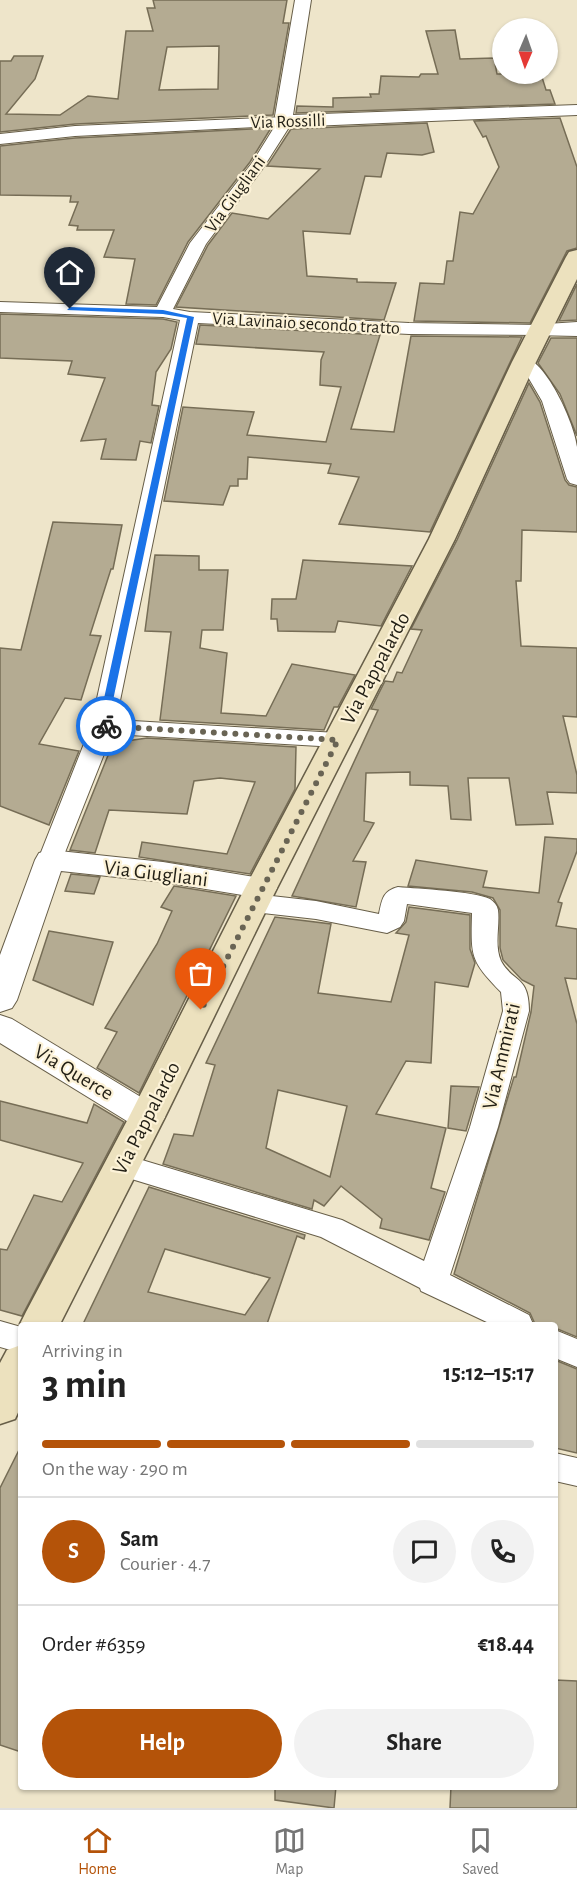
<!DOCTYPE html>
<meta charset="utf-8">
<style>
body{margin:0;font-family:"Alegreya Sans",sans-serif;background:#f2f2f2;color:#222;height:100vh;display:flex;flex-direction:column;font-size:22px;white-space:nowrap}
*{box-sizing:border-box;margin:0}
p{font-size:20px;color:#767676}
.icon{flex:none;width:33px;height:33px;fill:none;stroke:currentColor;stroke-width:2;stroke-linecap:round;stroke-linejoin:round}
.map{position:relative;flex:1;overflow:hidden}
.details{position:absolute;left:18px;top:1322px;width:540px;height:468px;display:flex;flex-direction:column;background:#fff;border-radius:6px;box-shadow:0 2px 4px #0004}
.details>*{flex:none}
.needle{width:39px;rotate:182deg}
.buttons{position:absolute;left:492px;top:18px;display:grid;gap:12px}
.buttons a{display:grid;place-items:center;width:66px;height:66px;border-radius:50%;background:#fff;box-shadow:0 2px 4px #0004;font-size:30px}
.pin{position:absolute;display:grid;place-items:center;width:51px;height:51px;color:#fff;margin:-62px -26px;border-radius:50% 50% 50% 0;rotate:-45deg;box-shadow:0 0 6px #0007}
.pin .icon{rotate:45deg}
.courier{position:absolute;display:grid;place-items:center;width:60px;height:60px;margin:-30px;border:4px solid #1a73e8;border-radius:50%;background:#fff;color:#222;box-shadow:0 2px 8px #0007}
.overview em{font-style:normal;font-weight:600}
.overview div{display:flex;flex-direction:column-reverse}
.overview{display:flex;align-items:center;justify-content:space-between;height:102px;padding:0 24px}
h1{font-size:39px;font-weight:600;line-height:45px}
.bar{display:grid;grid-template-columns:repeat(4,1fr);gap:9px 6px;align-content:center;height:72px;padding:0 24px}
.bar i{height:8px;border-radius:4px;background:#e0e0e0}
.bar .selected{background:#b45309}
.bar p{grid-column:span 4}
.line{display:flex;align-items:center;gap:15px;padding:0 24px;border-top:2px solid #e0e0e0}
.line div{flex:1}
.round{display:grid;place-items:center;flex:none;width:63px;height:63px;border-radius:32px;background:#f2f2f2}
.cta{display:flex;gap:12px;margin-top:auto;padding:12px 24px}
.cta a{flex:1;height:69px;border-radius:36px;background:#b45309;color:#fff;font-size:24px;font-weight:600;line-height:69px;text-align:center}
.cta a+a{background:#f2f2f2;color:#222}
.tab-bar{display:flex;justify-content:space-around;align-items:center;height:84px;border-top:2px solid #e0e0e0;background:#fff;font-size:16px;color:#767676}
.tab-bar a{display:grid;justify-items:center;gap:3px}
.tab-bar .selected{color:#b45309}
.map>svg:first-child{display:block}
</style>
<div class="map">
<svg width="577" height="1808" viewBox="0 0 577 1808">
<rect width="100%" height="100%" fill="#eee5ca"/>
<!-- building -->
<g fill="#b4ab92" stroke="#766d56" stroke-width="1.5" fill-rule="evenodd">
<path d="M153,0h134l-4,23h6l-16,92 -198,9 -75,8v-71h11l3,-5h29l-8,23 -29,35 54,1 28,-19 30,3 8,-68h27l-6,-23h8zM219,46l-1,43 -59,1 8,-43z"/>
<polygon points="455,30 460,59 494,58 497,74 541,74 546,90 550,90 555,104 296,113 297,106 333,107 333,98 371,97 370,94 379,94 381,76 419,77 421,74 438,74 426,31"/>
<polygon points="560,118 577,167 577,248 567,251 530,323 414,321 420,283 444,284 447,261 453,261 460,212 473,214 499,167 486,136 483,137 474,121"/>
<polygon points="427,123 434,152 422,155 387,153 381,177 365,176 350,234 303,231 307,276 357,279 357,282 396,283 384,320 176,307 208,245 232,213 268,219 320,169 267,166 291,129"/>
<polygon points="271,128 250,162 188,242 156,305 126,304 135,259 104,257 114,230 77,230 78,226 69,225 78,202 70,202 71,196 0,195 0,146 75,138"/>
<polygon points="577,284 577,320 559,321"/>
<polygon points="0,314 163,319 177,322 171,349 156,372 152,405 159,406 151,443 140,441 136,460 101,459 106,439 81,441 105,378 68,374 72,361 0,358"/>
<polygon points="200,325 380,335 351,429 394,432 411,336 522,337 430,532 339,524 359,477 328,473 331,464 248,457 247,479 238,479 238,486 230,486 223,505 164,501 183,407 254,412 247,435 326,442 341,387 320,385 321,360 324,352 196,344"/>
<polygon points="551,338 577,338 577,436 560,394 538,363"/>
<polygon points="529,383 540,402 565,480 569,485 577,487 577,532 522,530 521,581 516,581 521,646 577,648 577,717 563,716 577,775 577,793 547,792 553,824 516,825 509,778 468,778 471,820 451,819 448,786 410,785 410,772 366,773 364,821 374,823 353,861 366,862 356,907 292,896 378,710 371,709 385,681 393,682 397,672 402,673 422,630 411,629 457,540"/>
<polygon points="53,522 122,525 113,569 111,569 90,635 101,636 81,700 65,698 39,744 79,751 49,825 0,806 0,648 21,650"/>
<polygon points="155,555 199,556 199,570 228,570 223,630 202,630 200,648 227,653 221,713 266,716 292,664 355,675 338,707 334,707 324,730 160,720 171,632 145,631"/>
<polygon points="303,560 412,566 381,626 338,621 335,632 278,631 277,619 271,619 272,599 296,599"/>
<polygon points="147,738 296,747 295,789 250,874 139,857 142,842 227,854 255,782 220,778 194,781 187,814 109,810 95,853 70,850 113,743"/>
<polygon points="545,837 577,839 577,851 558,902 562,903 556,926 577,929 577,979 565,978 577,1024 577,1337 555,1328 555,1324 535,1324 530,1313 454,1274 514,1077 516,1077 531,1012 534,986 522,980 503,960 500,948 500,910 493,898 472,892 408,886 416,860 487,871 483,887 539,893"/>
<polygon points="71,874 100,877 94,894 65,891"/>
<polygon points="174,886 236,896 139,1093 97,1068 117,1032 105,1028 157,944 172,911 161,907"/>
<path d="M409,907l61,8v34l5,14 -7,24 -33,-5 -4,81 -25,-2 -30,53 70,14 -15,60 14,4 -16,48 -49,-12 2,-9 -41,-33 -17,20 -10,-6 -2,9 -149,-45 11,-30 19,2 22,-71 -9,-2 69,-146 56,7 -13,69 73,9 18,-67 -13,-2 10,-11zM278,1090l69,16 -17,71 -64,-29z"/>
<polygon points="49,931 113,942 93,1005 33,980"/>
<polygon points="451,1086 479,1087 466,1131 448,1128"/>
<polygon points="0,1101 87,1123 94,1104 124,1122 22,1316 0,1310 0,1249 7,1250 34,1195 62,1202 83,1163 0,1140"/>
<path d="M149,1187l156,48 -1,4 -7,-3 -30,88h-184zM165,1249l105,29 -25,37 -97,-23z"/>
<polygon points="555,1360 577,1369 577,1453 555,1448"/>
<polygon points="21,1446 21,1752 0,1745 0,1488"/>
<polygon points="555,1680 577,1681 577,1808 450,1808 451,1786 555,1786"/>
<polygon points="275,1786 336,1786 334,1808 275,1800"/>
</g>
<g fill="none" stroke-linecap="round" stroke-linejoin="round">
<defs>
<g id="minor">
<polygon points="286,117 293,121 263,168 206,244 173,309 190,312 409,323 540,325 546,326 549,330 546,334 540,335 409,334 198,323 116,720 337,733 345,735 349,740 345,745 337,747 112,734 62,860 59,866 50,868 41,866 38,860 91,726 180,320 163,317 0,312 0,302 157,307 190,243 252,163 275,126 75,136 0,144 0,134 75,126"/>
<path d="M524,357c23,5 51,68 53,90 0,12 0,26 0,38l-7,-2 -3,-4 -25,-78 -14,-24 -13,-15 3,-4z"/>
<path d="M398,887c22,2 74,4 92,12 4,3 7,6 8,11 2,16 -4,35 3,51 12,22 28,14 28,50l-31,116 -48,148 79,40 4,9h-42l-70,-33 -1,-3 -99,-51 -209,-64 -5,-8 5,-8 10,-3 220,66 82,41 46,-134 33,-116 -2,-19c-31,-32 -30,-35 -29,-79l-65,-9 -3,17 -4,6 -13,6 -71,-14 -62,-7 -9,-3 -4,-6 4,-6 9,-3 62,7 63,13c3,-15 4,-23 19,-27z"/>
<polygon points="0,1321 21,1327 21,1353 0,1347"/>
<polygon points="555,1330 577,1339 577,1367 555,1358"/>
<polygon points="555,1453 577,1458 577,1486 555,1481"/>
</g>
<g id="tertiary">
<polygon points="295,0 311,0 293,115 577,105 577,115 286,127 279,125 275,116"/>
<polygon points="577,322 577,336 532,335 529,330 532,325"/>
<polygon points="50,850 163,862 261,878 272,881 277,888 272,895 261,898 163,882 61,871 17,1000 12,1008 0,1012 0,955 35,860 39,853"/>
<polygon points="0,1015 12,1019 159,1108 165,1117 159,1126 147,1130 135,1126 0,1043"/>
</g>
<g id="secondary">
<polygon points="577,250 577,279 536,362 455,539 277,888 165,1117 60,1324 21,1324 21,1326 20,1324 26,1312 129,1117 245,888 429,539 512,362 566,257 569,252"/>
<polygon points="21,1345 21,1406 15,1419 0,1424 0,1363 7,1350"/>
</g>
</defs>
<!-- minor casing -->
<use href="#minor" stroke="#675e48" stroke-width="2"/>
<!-- tertiary casing -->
<use href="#tertiary" stroke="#675e48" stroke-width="2"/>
<!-- secondary casing -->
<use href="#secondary" stroke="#675e48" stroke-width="3"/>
<!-- minor -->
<use href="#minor" fill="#fff" fill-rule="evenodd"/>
<!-- tertiary -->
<use href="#tertiary" fill="#fff" fill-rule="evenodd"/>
<!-- secondary -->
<use href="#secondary" fill="#ece1be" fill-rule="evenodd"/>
</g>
<!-- route -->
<polygon fill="#1a73e8" points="70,307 163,310 194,317 108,724 110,726 106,729 98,726 187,318 163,314 67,310"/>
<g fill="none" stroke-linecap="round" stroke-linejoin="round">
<!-- done -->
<polyline stroke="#696454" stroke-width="6" stroke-dasharray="0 10.8" points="106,726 338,740 201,1010"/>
</g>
<g text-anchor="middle" stroke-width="4.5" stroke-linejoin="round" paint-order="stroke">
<!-- far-street labels -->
<g font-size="18" fill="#221f15" stroke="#fcf2d7">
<text transform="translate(288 121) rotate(-2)" y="6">Via Rossilli</text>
<text transform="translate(235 194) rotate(-54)" y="6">Via Giugliani</text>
<text transform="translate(306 323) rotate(3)" y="6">Via Lavinaio secondo tratto</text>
</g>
<!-- street labels -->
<g font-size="21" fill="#221f15" stroke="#fcf2d7">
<text transform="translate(375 668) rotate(-62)" y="7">Via Pappalardo</text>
<text transform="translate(156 873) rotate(7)" y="7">Via Giugliani</text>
<text transform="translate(501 1056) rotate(-77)" y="7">Via Ammirati</text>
<text transform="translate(74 1072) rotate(31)" y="7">Via Querce</text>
<text transform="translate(146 1118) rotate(-63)" y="7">Via Pappalardo</text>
</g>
</g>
</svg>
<div class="buttons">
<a><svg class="needle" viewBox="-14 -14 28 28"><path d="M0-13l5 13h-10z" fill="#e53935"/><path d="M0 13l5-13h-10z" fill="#767676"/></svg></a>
</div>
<div class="pin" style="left:201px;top:1010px;background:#ea580c"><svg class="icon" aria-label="bag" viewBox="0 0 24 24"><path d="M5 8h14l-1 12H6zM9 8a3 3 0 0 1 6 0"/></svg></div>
<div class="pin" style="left:70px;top:309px;background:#1f2937"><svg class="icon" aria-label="home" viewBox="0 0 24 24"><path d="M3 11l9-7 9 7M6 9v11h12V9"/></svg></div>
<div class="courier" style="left:106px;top:726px"><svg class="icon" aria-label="bike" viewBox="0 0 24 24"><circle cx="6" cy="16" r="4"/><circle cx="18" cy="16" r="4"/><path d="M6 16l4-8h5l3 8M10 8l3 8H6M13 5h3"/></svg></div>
<section class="details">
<div class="overview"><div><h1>3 min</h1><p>Arriving in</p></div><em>15:12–15:17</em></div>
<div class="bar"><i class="selected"></i><i class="selected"></i><i class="selected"></i><i></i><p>On the way · 290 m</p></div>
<div class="line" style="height:108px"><b class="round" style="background:#b45309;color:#fff">S</b><div><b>Sam</b><p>Courier · 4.7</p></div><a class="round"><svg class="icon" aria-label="chat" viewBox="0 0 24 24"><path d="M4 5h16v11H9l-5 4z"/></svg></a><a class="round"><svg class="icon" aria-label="phone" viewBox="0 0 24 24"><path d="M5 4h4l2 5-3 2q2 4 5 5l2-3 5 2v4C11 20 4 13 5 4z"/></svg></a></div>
<div class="line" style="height:78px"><div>Order #6359</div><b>€18.44</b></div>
<div class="cta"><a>Help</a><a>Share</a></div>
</section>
</div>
<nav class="tab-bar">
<a class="selected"><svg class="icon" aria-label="home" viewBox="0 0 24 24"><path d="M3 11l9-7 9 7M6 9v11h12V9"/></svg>Home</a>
<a><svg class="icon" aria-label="map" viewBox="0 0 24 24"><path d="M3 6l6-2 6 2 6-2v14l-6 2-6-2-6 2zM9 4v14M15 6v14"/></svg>Map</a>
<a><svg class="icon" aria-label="saved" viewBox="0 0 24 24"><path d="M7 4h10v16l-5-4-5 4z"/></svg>Saved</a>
</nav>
